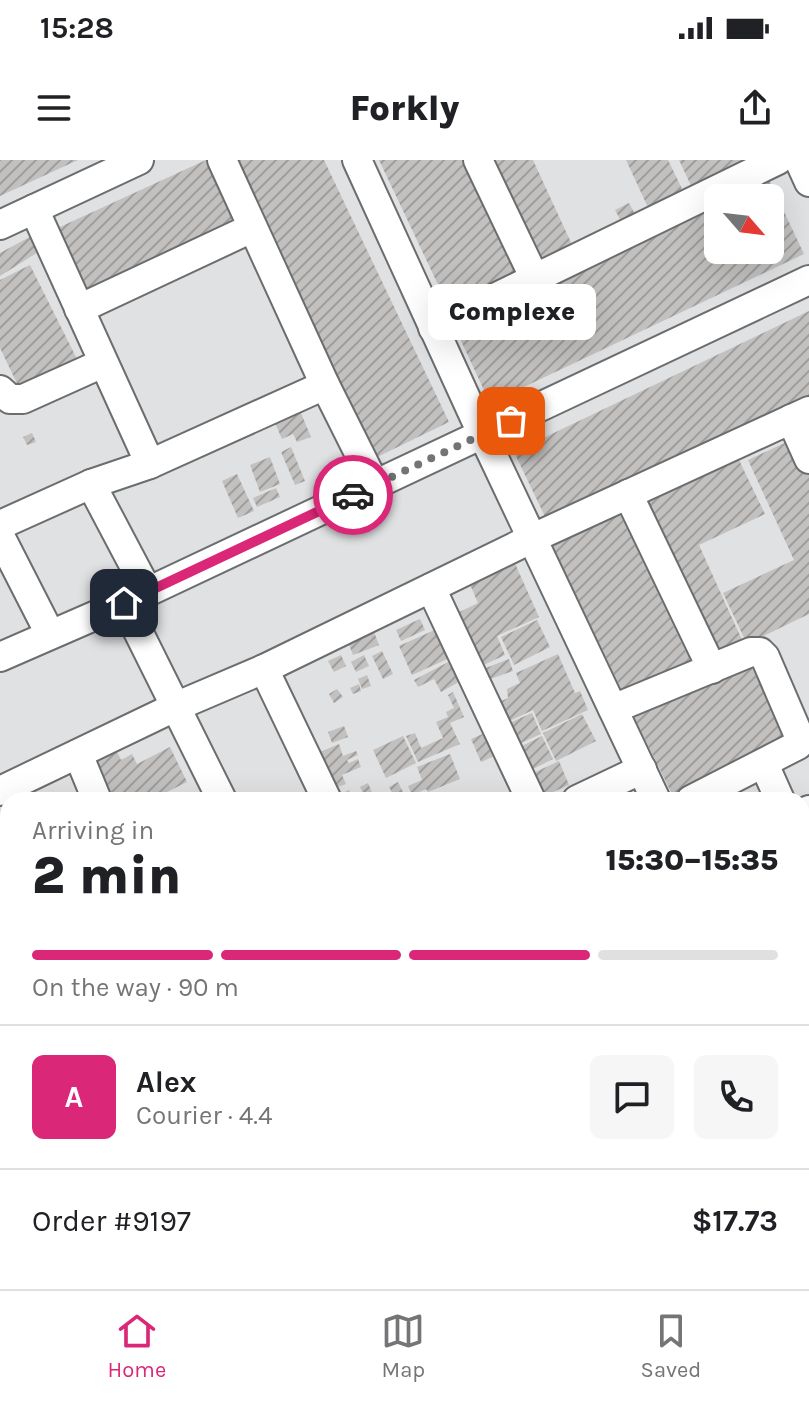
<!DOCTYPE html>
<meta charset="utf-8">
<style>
body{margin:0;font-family:Karla,sans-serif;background:#f6f6f6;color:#202124;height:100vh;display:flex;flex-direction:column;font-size:30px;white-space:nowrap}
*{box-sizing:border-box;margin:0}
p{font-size:26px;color:#757577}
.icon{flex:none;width:44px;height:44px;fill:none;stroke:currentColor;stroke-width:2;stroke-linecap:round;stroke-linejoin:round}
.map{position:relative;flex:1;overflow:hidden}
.sheet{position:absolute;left:0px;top:632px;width:810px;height:498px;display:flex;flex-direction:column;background:#fff;border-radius:24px 24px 0 0;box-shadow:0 8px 32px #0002}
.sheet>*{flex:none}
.needle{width:52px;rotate:118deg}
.tools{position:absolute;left:704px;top:24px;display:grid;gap:16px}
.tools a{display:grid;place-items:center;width:80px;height:80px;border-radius:12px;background:#fff;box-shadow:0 8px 32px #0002;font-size:40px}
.pin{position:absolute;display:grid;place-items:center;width:68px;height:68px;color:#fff;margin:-34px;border-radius:16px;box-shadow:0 4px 12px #0006}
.courier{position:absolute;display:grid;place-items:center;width:80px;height:80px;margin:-40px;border:6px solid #db2777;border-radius:50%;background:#fff;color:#222;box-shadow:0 2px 10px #0007}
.bubble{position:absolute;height:56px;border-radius:12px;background:#fff;box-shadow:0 8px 32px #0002;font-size:26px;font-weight:800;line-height:56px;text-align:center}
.summary em{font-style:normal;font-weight:800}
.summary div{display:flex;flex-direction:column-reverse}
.summary{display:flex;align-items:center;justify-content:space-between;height:136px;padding:0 32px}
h1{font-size:52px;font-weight:800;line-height:60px}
.bar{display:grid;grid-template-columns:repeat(4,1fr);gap:12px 8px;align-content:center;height:96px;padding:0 32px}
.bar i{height:10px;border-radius:6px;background:#e0e0e0}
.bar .active{background:#db2777}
.bar p{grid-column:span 4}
.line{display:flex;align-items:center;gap:20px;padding:0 32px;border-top:2px solid #e0e0e0}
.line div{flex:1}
.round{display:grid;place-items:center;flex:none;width:84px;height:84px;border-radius:12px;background:#f6f6f6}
.status{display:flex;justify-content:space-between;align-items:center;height:56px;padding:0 40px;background:#fff;direction:ltr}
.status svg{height:22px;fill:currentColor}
header{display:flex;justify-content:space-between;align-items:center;height:104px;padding:0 32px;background:#fff;font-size:36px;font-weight:800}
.tab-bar{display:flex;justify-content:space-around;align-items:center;height:112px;border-top:2px solid #e0e0e0;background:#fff;font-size:22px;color:#757577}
.tab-bar a{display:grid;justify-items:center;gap:4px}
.tab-bar .active{color:#db2777}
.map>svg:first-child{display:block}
</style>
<div class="status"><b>15:28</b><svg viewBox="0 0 49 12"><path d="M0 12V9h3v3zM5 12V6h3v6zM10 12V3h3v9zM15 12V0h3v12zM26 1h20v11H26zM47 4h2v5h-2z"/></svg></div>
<header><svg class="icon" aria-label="menu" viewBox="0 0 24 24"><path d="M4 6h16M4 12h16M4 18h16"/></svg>Forkly<svg class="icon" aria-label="share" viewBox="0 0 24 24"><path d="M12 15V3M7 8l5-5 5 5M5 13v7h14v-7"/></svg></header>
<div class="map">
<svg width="809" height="1129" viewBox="0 0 809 1129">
<defs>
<pattern id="building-hatch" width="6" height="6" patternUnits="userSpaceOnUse" patternTransform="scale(2)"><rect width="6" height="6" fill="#c2c1c0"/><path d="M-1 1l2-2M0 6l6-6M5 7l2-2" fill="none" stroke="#9f9e9d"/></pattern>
</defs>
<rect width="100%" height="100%" fill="#e0e1e2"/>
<!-- building -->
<g fill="url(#building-hatch)">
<polygon points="0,0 78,0 0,36"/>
<polygon points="206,0 238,69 80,141 49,72"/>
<polygon points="223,0 324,0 449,262 367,302"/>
<polygon points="379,0 470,0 524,115 450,150"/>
<polygon points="481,0 533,0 574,89 531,109"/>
<polygon points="626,0 668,0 687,39 651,54"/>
<polygon points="679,0 763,0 694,32"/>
<polygon points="769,20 804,94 490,243 455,168 718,44 718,90 770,90 770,38 730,38"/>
<polygon points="629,43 636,56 622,63 615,50"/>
<polygon points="37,73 43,89 0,116 0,93"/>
<polygon points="30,105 80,205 22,234 0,188 0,120"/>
<polygon points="809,151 809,241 549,365 514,292"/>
<polygon points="298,246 311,277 297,282 293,274 282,279 272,256"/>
<polygon points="32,273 36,282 27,285 23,277"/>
<polygon points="793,279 809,315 809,454 747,484 723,433 794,400 748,300"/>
<polygon points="291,287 305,321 295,325 281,292"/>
<polygon points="270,297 280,324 260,332 250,305"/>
<polygon points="739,300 765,354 699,385 742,480 709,495 640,346"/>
<polygon points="237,314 254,351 238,358 222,321"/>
<polygon points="276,328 280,337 257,347 253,338"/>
<polygon points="619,352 692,505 625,537 552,384"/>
<polygon points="513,399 539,457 497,476 505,495 475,509 451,456 478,443 468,420"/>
<polygon points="420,459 425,470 401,481 396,470"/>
<polygon points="537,460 550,487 514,505 501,477"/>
<polygon points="371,464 379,485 353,495 345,474"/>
<polygon points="439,468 452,497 412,515 399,486"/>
<polygon points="382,491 393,514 383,519 372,496"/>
<polygon points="558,494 575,533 580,531 588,550 542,571 533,550 499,566 490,546 508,538 507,529 520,523 516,513"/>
<polygon points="341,495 346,506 334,512 328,501"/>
<polygon points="364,495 369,506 356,512 351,502"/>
<polygon points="454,499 464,519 441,532 434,519 418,527 414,520"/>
<polygon points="509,499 513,511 482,522 478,511"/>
<polygon points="748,500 788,580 674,638 634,557"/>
<polygon points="367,515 371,526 362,529 358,519"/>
<polygon points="359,524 361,531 353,534 350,528"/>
<polygon points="337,529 343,537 334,543 329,534"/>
<polygon points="453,532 464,557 450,563 460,584 418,602 406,576 415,573 421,588 443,578 436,562 448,557 446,552 454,548 448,535"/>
<polygon points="532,553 541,574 512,587 502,566"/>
<polygon points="582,554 596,581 556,601 543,573"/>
<polygon points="344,566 348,577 332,583 328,572"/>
<polygon points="487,572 497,595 481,602 471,579"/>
<polygon points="403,576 416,603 386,618 373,590"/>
<polygon points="542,576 553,599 525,613 514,590"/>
<polygon points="112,581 121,600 132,594 137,604 170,587 187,622 151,640 104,640 82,596"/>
<polygon points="339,584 343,596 356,591 358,595 347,600 349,603 358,599 361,607 342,615 346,624 335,628 320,592"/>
<polygon points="450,594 460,619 428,632 426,629 412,635 408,626 422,620 417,607"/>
<polygon points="559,601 569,625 537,639 527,616"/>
<polygon points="398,622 407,640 396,640 389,627"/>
<polygon points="368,623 375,640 341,640 338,635 349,630 353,639 364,635 360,627"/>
<polygon points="802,721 809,737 809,748 802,751"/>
<polygon points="809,761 809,795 806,797 802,789 802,764"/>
<polygon points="808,810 809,821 805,822 802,813"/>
<polygon points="809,829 809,841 802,844 802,832"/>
<polygon points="809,860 809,907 802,892 802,863"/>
<polygon points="0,899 8,915 8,942 0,946"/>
<polygon points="8,1005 8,1086 0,1069 0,1009"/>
<polygon points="808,1011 809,1129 759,1129 756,1122 802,1122 802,1014"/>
<polygon points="26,1122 115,1122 118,1129 29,1129"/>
<polygon points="262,1122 386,1122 389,1129 247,1129"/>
<polygon points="468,1122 492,1122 478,1129 471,1129"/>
</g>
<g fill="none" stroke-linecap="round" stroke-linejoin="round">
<defs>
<g id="minor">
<polyline points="222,0 325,225 375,325"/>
<polyline points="357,0 474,256 656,640"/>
<polyline points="478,0 534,117"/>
<polyline points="799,0 809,22"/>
<polyline points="34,49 150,304"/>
<polyline points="0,65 139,0"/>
<polyline points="79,149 252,68"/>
<polyline points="433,168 778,0"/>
<polyline points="0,230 10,239 23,239 103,203"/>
<polyline points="791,259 809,299"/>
<polyline points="628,334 712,509"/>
<polyline points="0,365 91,324"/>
<polyline points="0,376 50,474"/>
<polyline points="431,428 531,640"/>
<polyline points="148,432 91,324 150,304 325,225"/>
<polyline points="124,443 222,640"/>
<polyline points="0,497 124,443 809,120"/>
<polyline points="264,509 327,640"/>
<polyline points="613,549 751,492 760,492 765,497 799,576 798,585 691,640"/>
<polyline points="78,594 97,640"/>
<polyline points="764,604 780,640"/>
<polyline points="0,631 175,547 264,509 533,378 809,251"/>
<polyline points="577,640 642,609"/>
<polyline points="802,653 809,650"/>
<polyline points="802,689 809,704"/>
<polyline points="0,845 8,861"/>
<polyline points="802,858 809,855"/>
<polyline points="802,948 809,962"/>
<polyline points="802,997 809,994"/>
<polyline points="0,1101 8,1117"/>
<polyline points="135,1122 138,1129"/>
<polyline points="454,1122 458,1129"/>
<polyline points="744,1122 747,1129"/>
<polyline points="220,1129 235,1122"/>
<polyline points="508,1129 524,1122"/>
</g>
</defs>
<!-- minor casing -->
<use href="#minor" stroke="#6c6d6e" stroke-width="32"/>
<!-- minor -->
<use href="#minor" stroke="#fff" stroke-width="28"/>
</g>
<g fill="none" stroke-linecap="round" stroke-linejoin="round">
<!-- done -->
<polyline stroke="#737475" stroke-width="8" stroke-dasharray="0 14.4" points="353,335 511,261"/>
<!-- route -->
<polyline stroke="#db2777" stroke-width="10" points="124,443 353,335"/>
</g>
</svg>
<div class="tools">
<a><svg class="needle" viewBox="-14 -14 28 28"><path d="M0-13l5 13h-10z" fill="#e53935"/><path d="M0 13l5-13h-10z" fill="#757577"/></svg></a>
</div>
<div class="pin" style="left:511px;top:261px;background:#ea580c"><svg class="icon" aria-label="bag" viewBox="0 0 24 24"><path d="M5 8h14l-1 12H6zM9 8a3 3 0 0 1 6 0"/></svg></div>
<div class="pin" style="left:124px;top:443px;background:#1f2937"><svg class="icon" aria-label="home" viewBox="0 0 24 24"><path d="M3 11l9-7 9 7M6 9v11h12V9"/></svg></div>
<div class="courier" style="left:353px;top:335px"><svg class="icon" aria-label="car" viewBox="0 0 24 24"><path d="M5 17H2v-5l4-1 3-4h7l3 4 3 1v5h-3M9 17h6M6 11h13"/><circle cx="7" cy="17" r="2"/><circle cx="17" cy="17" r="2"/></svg></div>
<div class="bubble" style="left:428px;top:124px;width:168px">Complexe</div>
<section class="sheet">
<div class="summary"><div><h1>2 min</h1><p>Arriving in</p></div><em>15:30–15:35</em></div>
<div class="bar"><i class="active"></i><i class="active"></i><i class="active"></i><i></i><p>On the way · 90 m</p></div>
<div class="line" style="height:144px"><b class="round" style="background:#db2777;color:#fff">A</b><div><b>Alex</b><p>Courier · 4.4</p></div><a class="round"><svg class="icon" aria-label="chat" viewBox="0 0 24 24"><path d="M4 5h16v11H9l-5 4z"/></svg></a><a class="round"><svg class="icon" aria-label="phone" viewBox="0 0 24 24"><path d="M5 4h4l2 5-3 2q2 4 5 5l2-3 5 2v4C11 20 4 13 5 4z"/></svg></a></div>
<div class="line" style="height:104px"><div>Order #9197</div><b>$17.73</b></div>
</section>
</div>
<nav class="tab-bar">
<a class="active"><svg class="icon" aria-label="home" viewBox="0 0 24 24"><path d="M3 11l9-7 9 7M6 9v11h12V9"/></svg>Home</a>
<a><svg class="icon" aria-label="map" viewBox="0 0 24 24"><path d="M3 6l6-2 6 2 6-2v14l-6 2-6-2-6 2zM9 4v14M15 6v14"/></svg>Map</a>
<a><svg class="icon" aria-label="saved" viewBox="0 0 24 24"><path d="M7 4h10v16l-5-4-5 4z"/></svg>Saved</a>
</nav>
